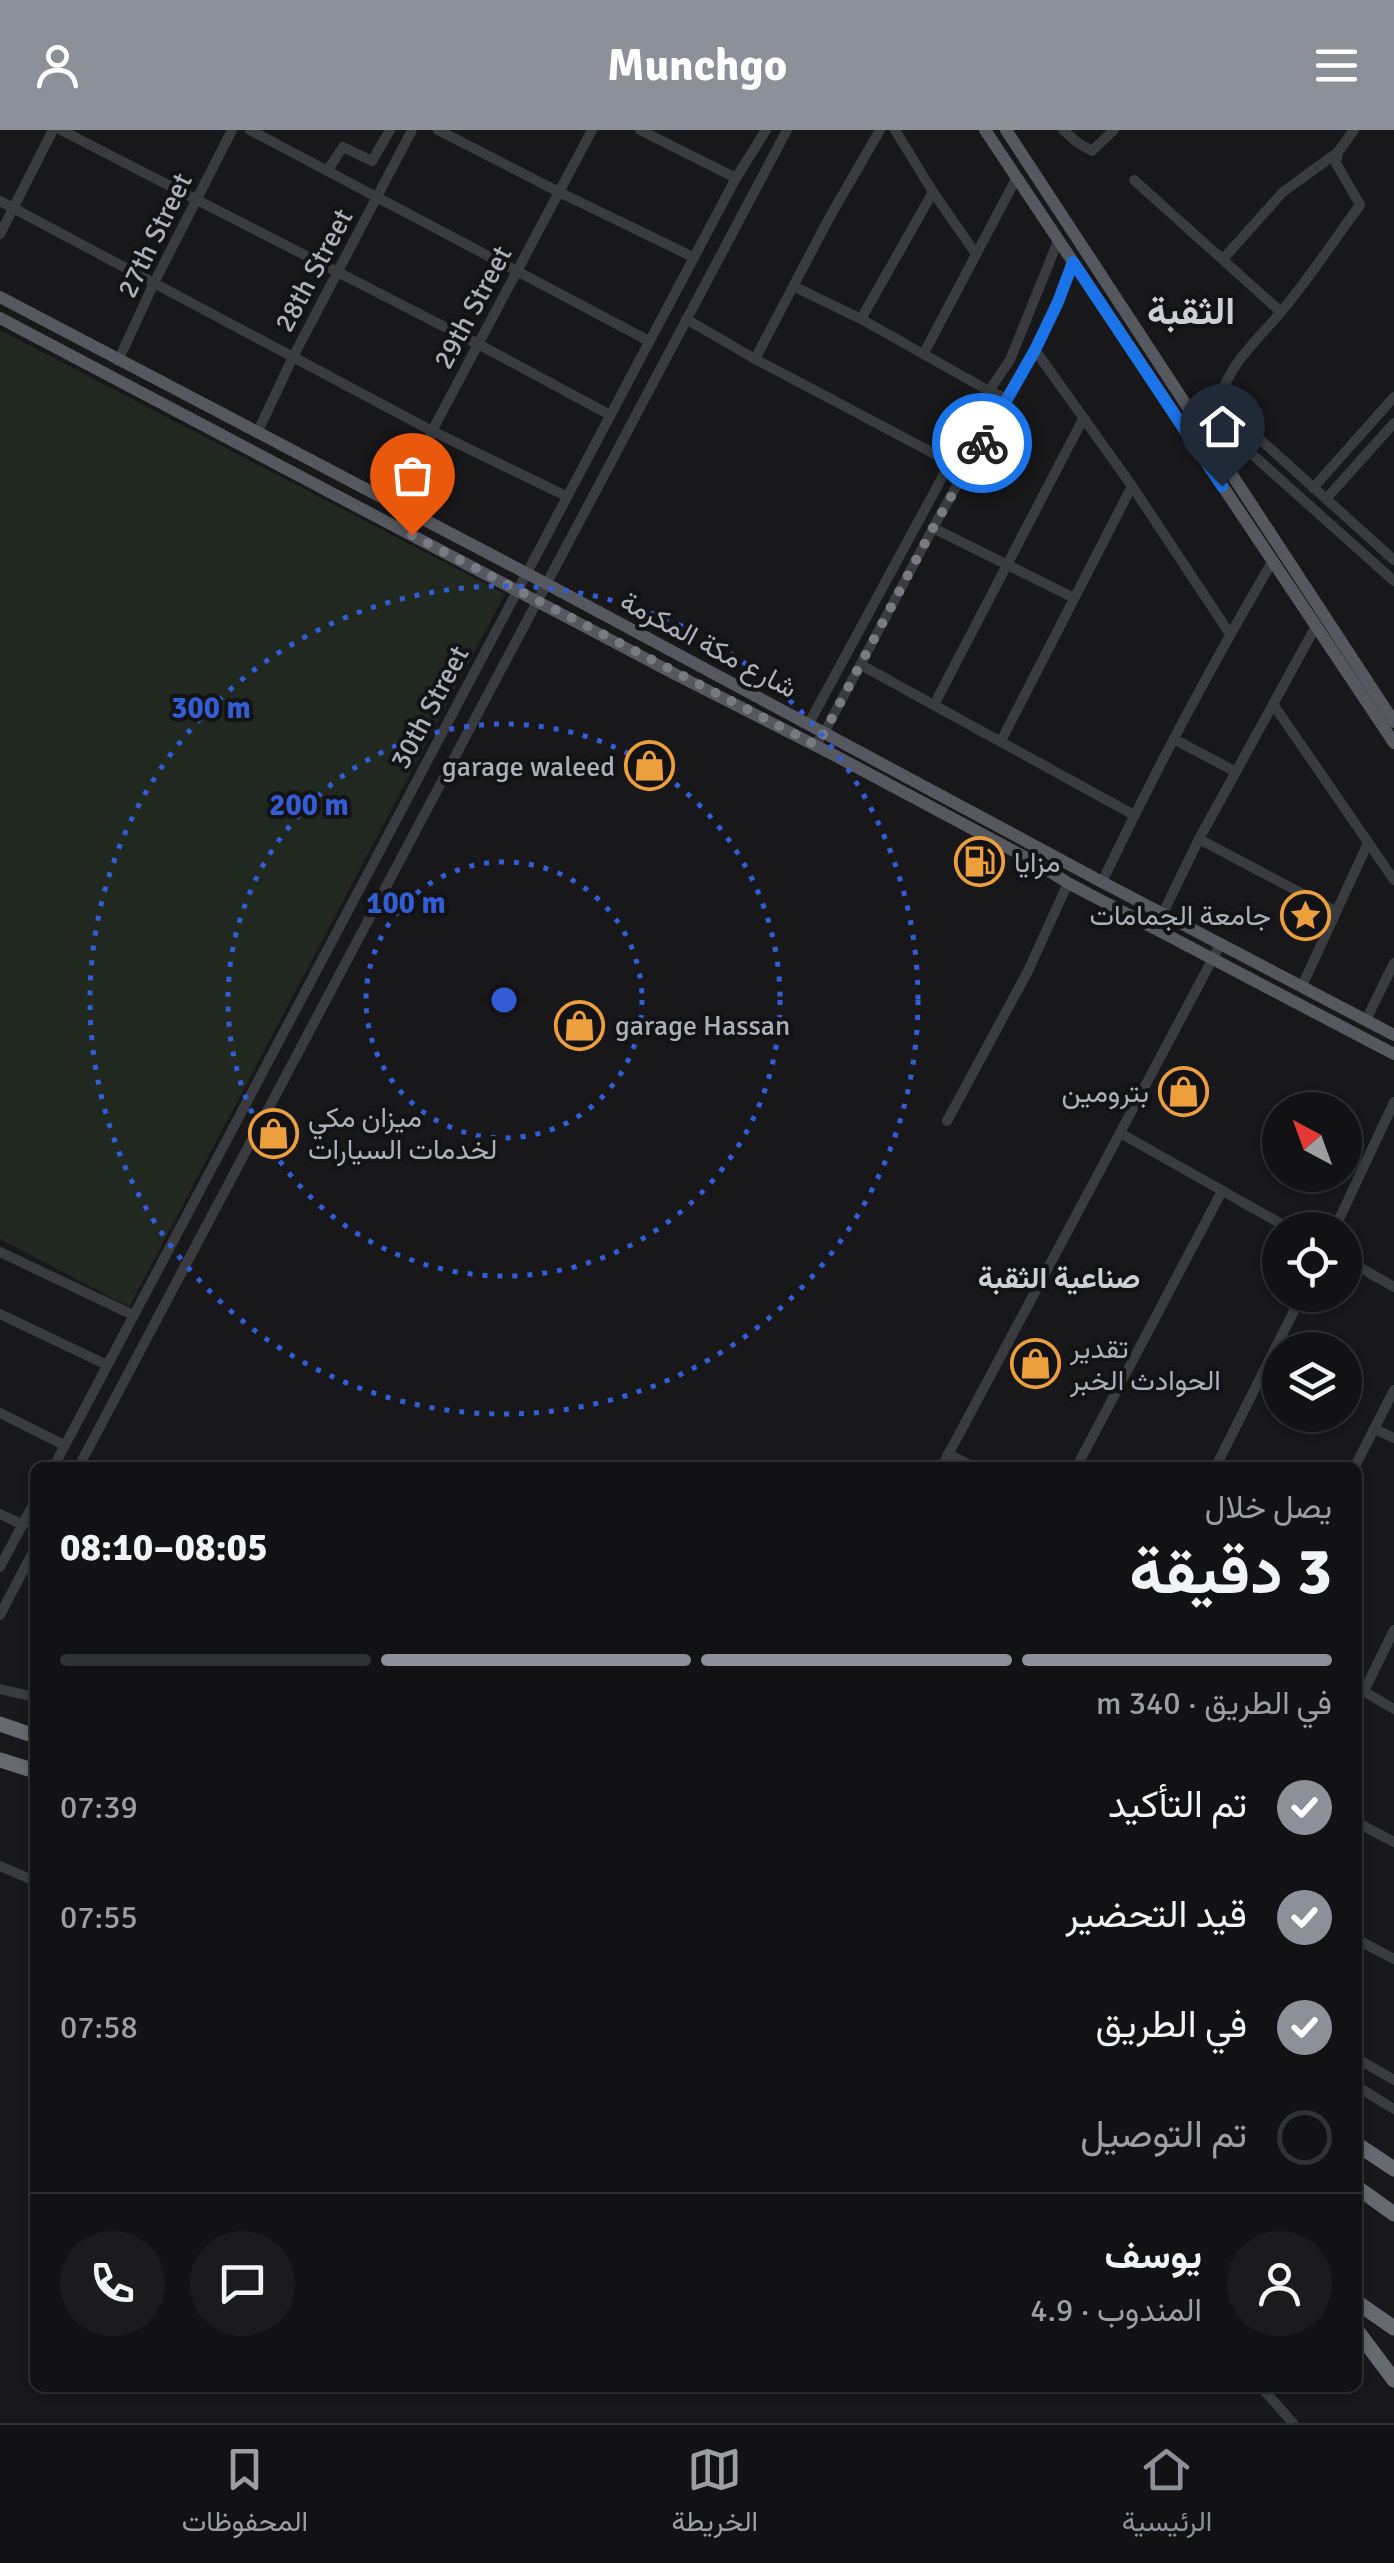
<!DOCTYPE html>
<html lang="ar">
<meta charset="utf-8">
<style>
body{margin:0;font-family:Signika,Vazirmatn,sans-serif;background:#1b1b1d;color:#f1f3f6;direction:rtl;height:100vh;display:flex;flex-direction:column;font-size:38px;white-space:nowrap}
*{box-sizing:border-box;margin:0}
p{font-size:32px;color:#9c9ea0}
.icon{flex:none;width:55px;height:55px;fill:none;stroke:currentColor;stroke-width:2;stroke-linecap:round;stroke-linejoin:round}
.map{position:relative;flex:1;overflow:hidden;direction:ltr}
.details{position:absolute;left:30px;top:1332px;width:1332px;height:930px;display:flex;flex-direction:column;background:#121214;border-radius:15px;box-shadow:0 2px 8px #0004,0 0 0 2px #313234;direction:rtl}
.details>*{flex:none}
.needle{width:65px;rotate:319deg}
.buttons{position:absolute;left:1262px;top:962px;display:grid;gap:20px}
.buttons a{display:grid;place-items:center;width:100px;height:100px;border-radius:50%;background:#121214;box-shadow:0 2px 8px #0004,0 0 0 2px #313234;font-size:50px}
.pin{position:absolute;display:grid;place-items:center;width:85px;height:85px;color:#fff;margin:-102px -42px;border-radius:50% 50% 50% 0;rotate:-45deg;box-shadow:0 0 10px #0007}
.pin .icon{rotate:45deg}
.courier{position:absolute;display:grid;place-items:center;width:100px;height:100px;margin:-50px;border:8px solid #1a73e8;border-radius:50%;background:#fff;color:#222;box-shadow:0 2px 12px #0007}
.overview em{font-style:normal;font-weight:700}
.overview div{display:flex;flex-direction:column-reverse}
.overview{display:flex;align-items:center;justify-content:space-between;height:170px;padding:0 30px}
h1{font-size:65px;font-weight:700;line-height:75px}
.bar{display:grid;grid-template-columns:repeat(4,1fr);gap:15px 10px;align-content:center;height:120px;padding:0 30px}
.bar i{height:12px;border-radius:8px;background:#313234}
.bar .selected{background:#8c9099}
.bar p{grid-column:span 4}
.line{display:flex;align-items:center;gap:25px;padding:0 30px;border-top:2px solid #313234}
.line div{flex:1}
.round{display:grid;place-items:center;flex:none;width:105px;height:105px;border-radius:52px;background:#1b1b1d}
ol{padding:0 30px;list-style:none}
li{display:flex;align-items:center;gap:30px;height:110px}
li p{margin-inline-start:auto}
li .icon{padding:10px;border-radius:50%;background:#8c9099;color:#fff;stroke-width:4}
li:last-child{color:#9c9ea0}
li i{width:55px;height:55px;border:5px solid #313234;border-radius:50%}
header{display:flex;justify-content:space-between;align-items:center;height:130px;padding:0 30px;background:#8c9099;color:#fff;font-size:45px;font-weight:700}
.tab-bar{display:flex;justify-content:space-around;align-items:center;height:140px;border-top:2px solid #313234;background:#121214;font-size:28px;color:#9c9ea0}
.tab-bar a{display:grid;justify-items:center;gap:5px}
.tab-bar .selected{color:#8c9099}
.map>svg:first-child{display:block}
</style>
<header><svg class="icon" aria-label="menu" viewBox="0 0 24 24"><path d="M4 6h16M4 12h16M4 18h16"/></svg>Munchgo<svg class="icon" aria-label="person" viewBox="0 0 24 24"><circle cx="12" cy="8" r="4"/><path d="M4 21q1-7 8-7t8 7"/></svg></header>
<div class="map">
<svg width="1394" height="2293" viewBox="0 0 1394 2293">
<rect width="100%" height="100%" fill="#18181a"/>
<!-- green -->
<polygon fill="#202820" points="0,200 505,464 129,1177 0,1109"/>
<g fill="none" stroke-linecap="round" stroke-linejoin="round">
<!-- minor -->
<g stroke="#393b3f" stroke-width="10">
<polyline points="61,0 478,214 610,285"/>
<polyline points="250,0 649,211"/>
<polyline points="438,0 559,62 693,127"/>
<polyline points="640,0 736,48"/>
<polyline points="895,0 933,62 976,124"/>
<polyline points="1063,0 1078,13 1092,21 1114,0"/>
<path d="M1338,22l-2,11 24,42c-26,35 -51,74 -80,108 -27,32 -48,47 -62,89l17,37 159,142"/>
<polyline points="327,41 343,17 372,31 390,0"/>
<polyline points="1134,50 1281,182"/>
<polyline points="0,71 432,301 566,366"/>
<polyline points="0,104 53,0"/>
<polyline points="1223,129 1283,62 1338,22 1354,0"/>
<polyline points="795,157 861,189 989,261 1006,268"/>
<polyline points="686,189 755,229 967,341"/>
<polyline points="861,189 933,62"/>
<polyline points="1035,220 1132,356 1230,504"/>
<polyline points="924,223 1017,47"/>
<polyline points="755,229 828,90 880,0"/>
<polyline points="118,231 154,153 232,0"/>
<polyline points="1223,276 1394,430"/>
<polyline points="257,303 293,227 412,0"/>
<polyline points="1313,358 1394,267"/>
<polyline points="1326,369 1394,293"/>
<polyline points="395,377 432,301 592,0"/>
<polyline points="933,398 1074,468"/>
<polyline points="861,535 1134,685"/>
<polyline points="1273,574 1394,750"/>
<polyline points="934,575 1083,289"/>
<polyline points="808,595 989,261 1010,230 1058,111"/>
<polyline points="1174,609 1236,642"/>
<polyline points="1001,611 1132,356"/>
<polyline points="815,615 824,603 933,398 1006,268 1035,220 1058,171 1073,132"/>
<polyline points="1199,709 1335,781"/>
<path d="M1102,752c52,-109 109,-216 170,-320"/>
<polyline points="1163,783 1199,709 1316,496"/>
<polyline points="1221,813 1120,1003 1292,1100"/>
<polyline points="1302,856 1368,713"/>
<polyline points="1366,890 1394,833"/>
<polyline points="947,991 1028,841 1068,753"/>
<polyline points="1334,1100 1394,972"/>
<polyline points="0,1122 133,1185"/>
<polyline points="1345,1129 1394,1157"/>
<polyline points="0,1184 107,1235"/>
<polyline points="0,1283 64,1315"/>
<polyline points="1375,1299 1394,1308"/>
<polyline points="948,1324 976,1338"/>
<polyline points="53,1338 736,48 766,0"/>
<polyline points="78,1338 787,0"/>
<polyline points="941,1338 1120,1003"/>
<polyline points="1076,1338 1222,1061"/>
<polyline points="1215,1338 1302,1165"/>
<polyline points="1354,1338 1394,1260"/>
<polyline points="0,1384 23,1395"/>
<polyline points="0,1437 35,1371"/>
<polyline points="0,1485 35,1418"/>
<polyline points="1358,1558 1394,1579"/>
<polyline points="0,1559 35,1567"/>
<polyline points="1364,1561 1394,1500"/>
<polyline points="1358,1693 1394,1712"/>
<polyline points="0,1736 35,1751"/>
<polyline points="1358,1810 1394,1829"/>
<polyline points="1358,1929 1394,1950"/>
<polyline points="1358,1957 1394,1979"/>
<polyline points="1262,2258 1293,2293"/>
</g>
<!-- major -->
<g stroke="#55585e" stroke-width="12">
<polyline points="985,0 1394,613"/>
<polyline points="1006,0 1394,592"/>
<polyline points="0,167 545,453 1102,752 1394,905"/>
<polyline points="0,188 671,542 834,625 1038,734 1068,753 1394,924"/>
</g>
<!-- highway -->
<g stroke="#656970" stroke-width="15">
<polyline points="0,1594 35,1606"/>
<polyline points="0,1630 35,1641"/>
<polyline points="1358,2015 1394,2039"/>
<polyline points="1358,2058 1394,2084"/>
<polyline points="1358,2173 1394,2198"/>
<polyline points="1358,2202 1394,2250"/>
</g>
</g>
<g fill="none" stroke-linecap="round" stroke-linejoin="round">
<!-- done -->
<polyline stroke="#787b82" stroke-width="10" stroke-dasharray="0 18" points="412,405 816,615 824,603 933,398 982,313"/>
<!-- route -->
<polyline stroke="#1a73e8" stroke-width="12" points="982,313 1035,220 1058,172 1073,132 1222,356"/>
</g>
<!-- distance rings -->
<g fill="none" stroke="#325dd4" stroke-width="5" stroke-dasharray="5 10">
<circle cx="504" cy="870" r="138"/>
<circle cx="504" cy="870" r="276"/>
<circle cx="504" cy="870" r="414"/>
</g>
<!-- icons -->
<defs>
<symbol id="shop-ring" viewBox="-11 -11 22 22"><circle r="9.5" fill="#131315" stroke="#ee9f3d" stroke-width="1.5"/><path d="M-5-2.5h2.3a2.7 3.5 0 0 1 5.4 0H5L5.5 6h-11ZM-1.5-2.5h3a1.5 2.3 0 0 0-3 0Z" fill="#ee9f3d"/></symbol>
<symbol id="fuel-ring" viewBox="-11 -11 22 22"><circle r="9.5" fill="#131315" stroke="#ee9f3d" stroke-width="1.5"/><path d="M-5.5-6h7V0h2V4h1.3V-2.5L3-4.5l.8-.8L6-3V5H2.5V1h-1V6h-7ZM-4.2-4.7v3.2H.2V-4.7Z" fill="#ee9f3d"/></symbol>
<symbol id="sight-ring" viewBox="-11 -11 22 22"><circle r="9.5" fill="#131315" stroke="#ee9f3d" stroke-width="1.5"/><path d="M0-6L1.8-2.2L6-1.7L2.9 1.2L3.7 5.4L0 3.3L-3.7 5.4L-2.9 1.2L-6-1.7L-1.8-2.2Z" fill="#ee9f3d"/></symbol>
</defs>
<g fill-rule="evenodd">
<use href="#shop-ring" x="622" y="608" width="55" height="55"/>
<use href="#fuel-ring" x="952" y="704" width="55" height="55"/>
<use href="#sight-ring" x="1278" y="758" width="55" height="55"/>
<use href="#shop-ring" x="552" y="868" width="55" height="55"/>
<use href="#shop-ring" x="1156" y="934" width="55" height="55"/>
<use href="#shop-ring" x="246" y="976" width="55" height="55"/>
<use href="#shop-ring" x="1008" y="1206" width="55" height="55"/>
</g>
<g text-anchor="middle" stroke-width="8" stroke-linejoin="round" paint-order="stroke">
<!-- street labels -->
<g font-size="28" fill="#abb1ba" stroke="#131315">
<text transform="translate(154 105) rotate(-64)" y="10">27th Street</text>
<text transform="translate(313 140) rotate(-62)" y="10">28th Street</text>
<text transform="translate(472 177) rotate(-62)" y="10">29th Street</text>
<text transform="translate(709 514) rotate(28)" y="10">شارع مكة المكرمة</text>
<text transform="translate(429 577) rotate(-62)" y="10">30th Street</text>
</g>
<!-- poi labels -->
<g font-size="28" fill="#abb1ba" stroke="#131315" text-anchor="start">
<text x="615" y="646" text-anchor="end">garage waleed</text>
<text x="1014" y="742">مزايا</text>
<text x="1271" y="795" text-anchor="end">جامعة الجمامات</text>
<text x="615" y="905">garage Hassan</text>
<text x="1149" y="972" text-anchor="end">بترومين</text>
<text x="308" y="997">ميزان مكي<tspan x="308" dy="32">لخدمات السيارات</tspan></text>
<text x="1070" y="1228">تقدير<tspan x="1070" dy="32">الحوادث الخبر</tspan></text>
</g>
<!-- neighbourhood labels -->
<g font-size="30" font-weight="bold" fill="#cccfd6" stroke="#131315">
<text x="1059" y="1158">صناعية الثقبة</text>
</g>
<!-- district labels -->
<g font-size="38" font-weight="bold" fill="#cccfd6" stroke="#131315">
<text x="1191" y="194">الثقبة</text>
</g>
</g>
<circle cx="504" cy="870" r="15" fill="#325dd4" stroke="#131315" stroke-width="5"/>
<g font-size="30" text-anchor="middle" font-weight="bold" fill="#325dd4" stroke="#131315" stroke-width="8" stroke-linejoin="round" paint-order="stroke">
<text x="211" y="588">300 m</text>
<text x="309" y="685">200 m</text>
<text x="406" y="783">100 m</text>
</g>
</svg>
<div class="buttons">
<a><svg class="needle" viewBox="-14 -14 28 28"><path d="M0-13l5 13h-10z" fill="#e53935"/><path d="M0 13l5-13h-10z" fill="#9c9ea0"/></svg></a>
<a><svg class="icon" aria-label="locate" viewBox="0 0 24 24"><circle cx="12" cy="12" r="6"/><path d="M12 2v4M12 18v4M2 12h4M18 12h4"/></svg></a>
<a><svg class="icon" aria-label="layers" viewBox="0 0 24 24"><path d="M12 4l9 5-9 5-9-5zM3 14l9 5 9-5"/></svg></a>
</div>
<div class="pin" style="left:412px;top:405px;background:#ea580c"><svg class="icon" aria-label="bag" viewBox="0 0 24 24"><path d="M5 8h14l-1 12H6zM9 8a3 3 0 0 1 6 0"/></svg></div>
<div class="pin" style="left:1222px;top:356px;background:#1f2937"><svg class="icon" aria-label="home" viewBox="0 0 24 24"><path d="M3 11l9-7 9 7M6 9v11h12V9"/></svg></div>
<div class="courier" style="left:982px;top:313px"><svg class="icon" aria-label="bike" viewBox="0 0 24 24"><circle cx="6" cy="16" r="4"/><circle cx="18" cy="16" r="4"/><path d="M6 16l4-8h5l3 8M10 8l3 8H6M13 5h3"/></svg></div>
<section class="details">
<div class="overview"><div><h1>3 دقيقة</h1><p>يصل خلال</p></div><em>08:05–08:10</em></div>
<div class="bar"><i class="selected"></i><i class="selected"></i><i class="selected"></i><i></i><p>في الطريق · 340 m</p></div>
<ol>
<li><svg class="icon" aria-label="check" viewBox="0 0 24 24"><path d="M5 12l5 5 9-10"/></svg>تم التأكيد<p>07:39</p></li>
<li><svg class="icon" aria-label="check" viewBox="0 0 24 24"><path d="M5 12l5 5 9-10"/></svg>قيد التحضير<p>07:55</p></li>
<li><svg class="icon" aria-label="check" viewBox="0 0 24 24"><path d="M5 12l5 5 9-10"/></svg>في الطريق<p>07:58</p></li>
<li><i></i>تم التوصيل</li>
</ol>
<div class="line" style="height:180px"><a class="round"><svg class="icon" aria-label="person" viewBox="0 0 24 24"><circle cx="12" cy="8" r="4"/><path d="M4 21q1-7 8-7t8 7"/></svg></a><div><b>يوسف</b><p>المندوب · 4.9</p></div><a class="round"><svg class="icon" aria-label="chat" viewBox="0 0 24 24"><path d="M4 5h16v11H9l-5 4z"/></svg></a><a class="round"><svg class="icon" aria-label="phone" viewBox="0 0 24 24"><path d="M5 4h4l2 5-3 2q2 4 5 5l2-3 5 2v4C11 20 4 13 5 4z"/></svg></a></div>
</section>
</div>
<nav class="tab-bar">
<a class="selected"><svg class="icon" aria-label="home" viewBox="0 0 24 24"><path d="M3 11l9-7 9 7M6 9v11h12V9"/></svg>الرئيسية</a>
<a><svg class="icon" aria-label="map" viewBox="0 0 24 24"><path d="M3 6l6-2 6 2 6-2v14l-6 2-6-2-6 2zM9 4v14M15 6v14"/></svg>الخريطة</a>
<a><svg class="icon" aria-label="saved" viewBox="0 0 24 24"><path d="M7 4h10v16l-5-4-5 4z"/></svg>المحفوظات</a>
</nav>
